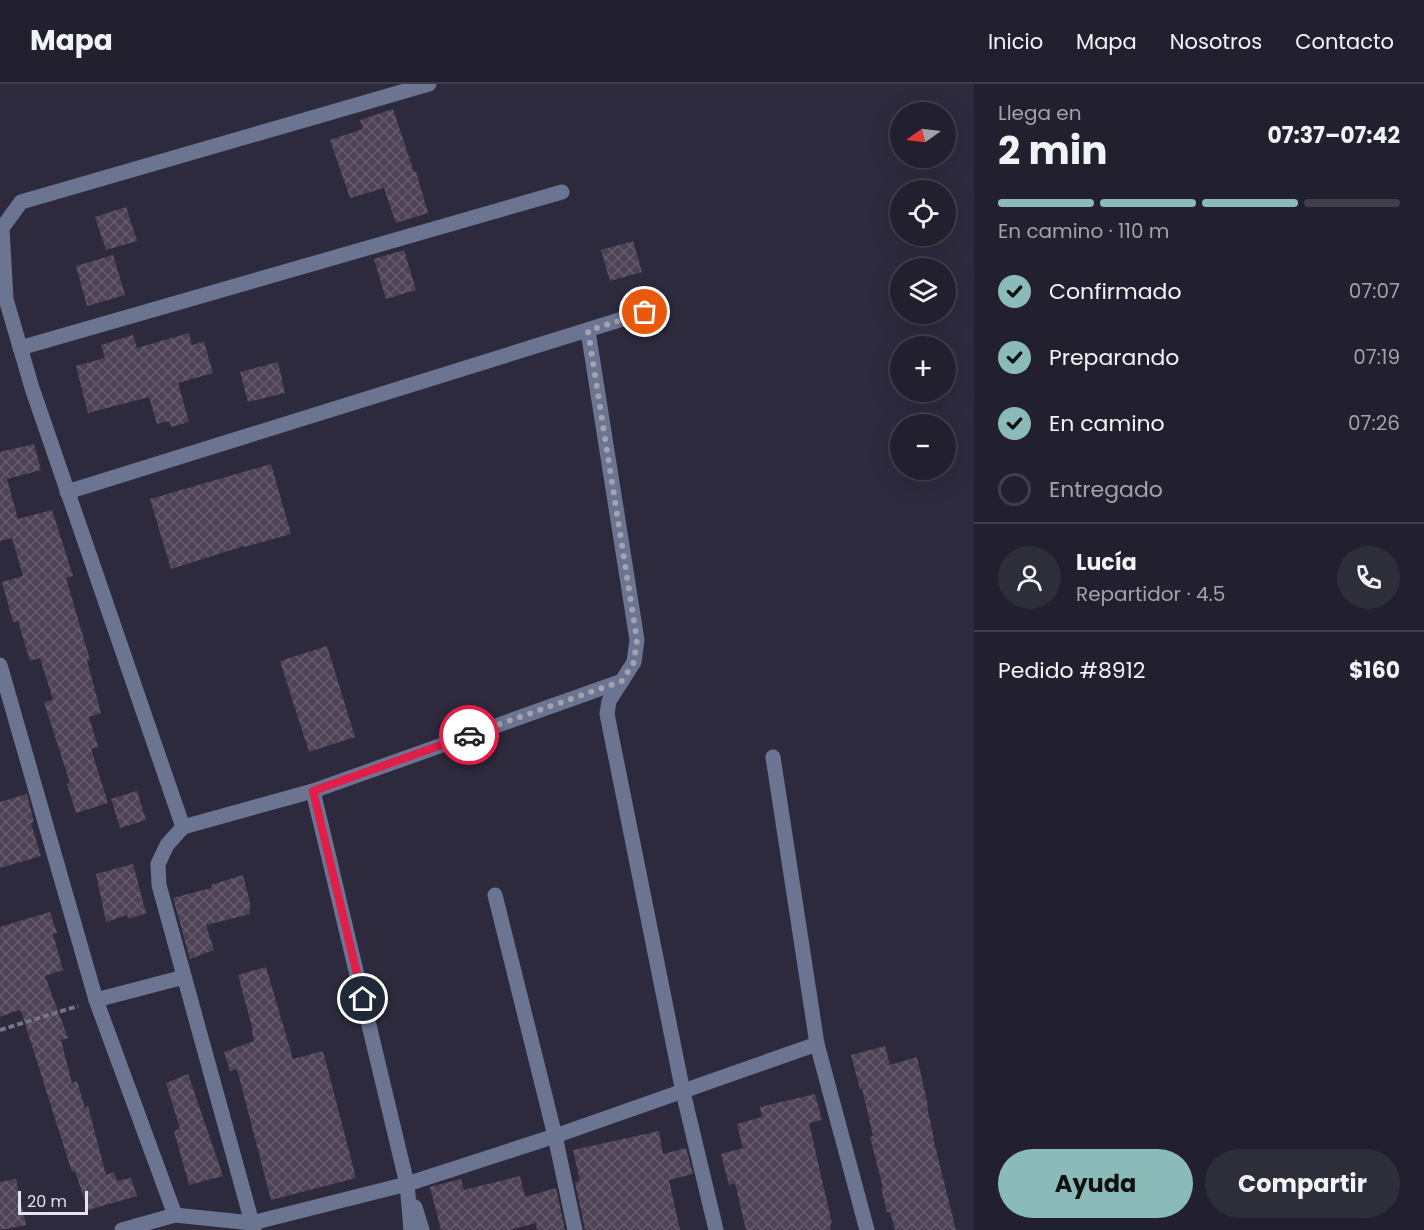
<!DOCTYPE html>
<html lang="es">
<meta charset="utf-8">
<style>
body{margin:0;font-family:Poppins,sans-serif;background:#2e2d3a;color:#f1f3f6;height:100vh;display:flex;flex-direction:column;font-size:22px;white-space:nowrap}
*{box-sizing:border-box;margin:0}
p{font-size:20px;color:#a2a3aa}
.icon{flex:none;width:33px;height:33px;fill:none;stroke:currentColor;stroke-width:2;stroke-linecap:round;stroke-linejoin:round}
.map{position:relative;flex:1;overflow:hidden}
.side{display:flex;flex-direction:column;background:#22202e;width:450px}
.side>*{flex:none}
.needle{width:39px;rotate:256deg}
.controls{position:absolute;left:890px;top:18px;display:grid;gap:12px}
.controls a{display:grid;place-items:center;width:66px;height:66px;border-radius:50%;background:#22202e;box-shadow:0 6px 24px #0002,0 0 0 2px #3f3e4a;font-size:30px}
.scale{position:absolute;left:18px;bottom:15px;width:70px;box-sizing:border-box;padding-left:6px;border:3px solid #e3e2ef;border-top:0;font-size:16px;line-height:21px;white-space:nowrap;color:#e3e2ef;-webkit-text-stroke:4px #2d2a3e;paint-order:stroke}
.pin{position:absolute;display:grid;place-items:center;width:51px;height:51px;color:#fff;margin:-26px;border:3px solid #fff;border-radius:50%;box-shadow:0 2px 6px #0007}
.courier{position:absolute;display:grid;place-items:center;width:60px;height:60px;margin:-30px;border:4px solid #e11d48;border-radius:50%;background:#fff;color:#222;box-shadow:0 2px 8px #0007}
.summary em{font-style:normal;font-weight:700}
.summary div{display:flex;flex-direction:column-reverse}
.summary{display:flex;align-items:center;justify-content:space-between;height:102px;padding:0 24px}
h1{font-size:39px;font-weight:700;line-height:45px}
.bar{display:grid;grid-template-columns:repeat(4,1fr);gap:9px 6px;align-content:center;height:72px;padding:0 24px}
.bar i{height:8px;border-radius:4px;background:#3f3e4a}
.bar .current{background:#8bbbb9}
.bar p{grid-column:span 4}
.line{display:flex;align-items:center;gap:15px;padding:0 24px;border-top:2px solid #3f3e4a}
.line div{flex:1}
.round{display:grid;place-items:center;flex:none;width:63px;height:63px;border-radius:32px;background:#2e2d3a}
ol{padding:0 24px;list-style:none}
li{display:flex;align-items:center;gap:18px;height:66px}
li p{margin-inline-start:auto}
li .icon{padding:6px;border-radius:50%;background:#8bbbb9;color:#111;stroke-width:4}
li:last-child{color:#a2a3aa}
li i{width:33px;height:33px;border:3px solid #3f3e4a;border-radius:50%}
.action{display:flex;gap:12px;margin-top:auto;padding:12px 24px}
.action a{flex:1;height:69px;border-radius:36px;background:#8bbbb9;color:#111;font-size:24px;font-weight:700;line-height:69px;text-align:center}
.action a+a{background:#2e2d3a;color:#f1f3f6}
header{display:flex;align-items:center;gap:36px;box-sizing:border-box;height:84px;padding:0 30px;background:#22202e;border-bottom:2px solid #3f3e4a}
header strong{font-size:28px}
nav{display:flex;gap:33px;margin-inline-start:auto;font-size:21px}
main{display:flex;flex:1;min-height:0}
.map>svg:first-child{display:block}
</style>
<header>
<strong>Mapa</strong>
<nav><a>Inicio</a><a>Mapa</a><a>Nosotros</a><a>Contacto</a></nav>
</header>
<main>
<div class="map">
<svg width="974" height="1146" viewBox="0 0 974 1146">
<defs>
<pattern id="building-cross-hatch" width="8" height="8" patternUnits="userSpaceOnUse" patternTransform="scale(1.5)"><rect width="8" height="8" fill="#4e4255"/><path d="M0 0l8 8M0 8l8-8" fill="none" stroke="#675d6e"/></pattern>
</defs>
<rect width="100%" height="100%" fill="#2d2a3e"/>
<!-- building -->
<g fill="url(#building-cross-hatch)">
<polygon points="393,25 414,88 416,88 428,129 396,139 384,104 350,114 330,56 363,45 360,36"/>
<polygon points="126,123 137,157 106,166 95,133"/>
<polygon points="633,157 642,188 610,197 601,166"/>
<polygon points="404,166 416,206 386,215 374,175"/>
<polygon points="113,171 125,211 87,222 76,182"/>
<polygon points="189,249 192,261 204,258 213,289 178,299 189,338 171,343 169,337 157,340 149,313 88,329 76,282 105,274 101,261 133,251 137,264"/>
<polygon points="278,278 285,309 248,318 240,288"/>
<polygon points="34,360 41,386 7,395 18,435 52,426 73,492 66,494 90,576 87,577 101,629 89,633 98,663 91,665 108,719 76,729 67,700 70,699 44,618 53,616 40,574 30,577 18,537 13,538 2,498 23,492 12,454 0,457 0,368"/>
<polygon points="271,380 291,450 244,463 244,462 171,485 150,415"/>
<polygon points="327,562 355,653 309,668 280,577"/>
<polygon points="137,707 146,736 120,744 111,715"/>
<polygon points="27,710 34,738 31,739 41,772 0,784 0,718"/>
<polygon points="133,780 146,829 129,835 127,831 106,838 96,790"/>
<polygon points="243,791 251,823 249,824 250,830 206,841 214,866 190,875 173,814 211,804 211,801"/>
<polygon points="50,828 57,849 53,850 63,886 45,892 68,954 61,956 72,999 77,997 85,1024 88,1022 106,1091 114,1088 117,1097 131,1094 137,1112 88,1126 75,1087 72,1088 21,927 19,926 0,933 0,843"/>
<polygon points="266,883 293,975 323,967 356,1094 271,1116 237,985 230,987 224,968 254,957 252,947 253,947 238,891"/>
<polygon points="885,962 890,981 917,973 928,1022 927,1023 934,1054 933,1054 956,1146 895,1146 890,1128 887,1128 881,1104 883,1104 870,1053 873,1052 862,1004 860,1005 851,971"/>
<polygon points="188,990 223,1092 189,1101 174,1047 180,1045 166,999"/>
<polygon points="815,1010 822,1036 809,1039 832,1140 830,1141 831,1146 746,1146 735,1099 729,1101 721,1070 743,1064 737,1040 762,1033 760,1023"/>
<polygon points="659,1047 663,1070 686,1064 693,1090 669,1096 680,1146 585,1146 575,1098 580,1097 573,1066"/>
<polygon points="520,1092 525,1113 556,1104 565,1146 537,1146 536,1139 509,1146 441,1146 430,1103 461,1095 464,1106"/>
<polygon points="16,1095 26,1141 0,1146 0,1098"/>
</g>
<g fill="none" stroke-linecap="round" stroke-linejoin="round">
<!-- path -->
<polyline stroke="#767485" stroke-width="4" stroke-dasharray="6 3" stroke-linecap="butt" points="0,946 78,922"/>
<!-- minor -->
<g stroke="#6b7591" stroke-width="15">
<polyline points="588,247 637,556 634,578 609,617 607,630 683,1008 716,1146"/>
<polyline points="20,264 562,108"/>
<polyline points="67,408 645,228"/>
<polyline points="0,581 96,916 175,1131"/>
<polyline points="773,673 817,960 867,1146"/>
<polyline points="313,707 407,1100 411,1146"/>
<polyline points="183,743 313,707 622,597"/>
<polyline points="495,811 555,1052 575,1146"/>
<polyline points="96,916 184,893"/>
<polyline points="415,1123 422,1146"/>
<polyline points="122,1146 175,1131 252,1139 407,1100 555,1052 817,960"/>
<polyline points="254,1146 159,801 158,780 167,761 183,743 32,304 6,215 2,144 21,118 429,0"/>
</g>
</g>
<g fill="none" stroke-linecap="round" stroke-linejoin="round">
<!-- done -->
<polyline stroke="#a3a2b1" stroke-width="6" stroke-dasharray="0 10.8" points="469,651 622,597 634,578 637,556 588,247 645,228"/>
<!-- route -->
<polyline stroke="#e11d48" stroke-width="8" points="363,915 313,707 469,651"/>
</g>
</svg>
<div class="controls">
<a><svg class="needle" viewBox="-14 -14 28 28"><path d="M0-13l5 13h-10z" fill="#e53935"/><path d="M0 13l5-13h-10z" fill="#a2a3aa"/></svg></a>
<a><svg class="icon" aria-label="locate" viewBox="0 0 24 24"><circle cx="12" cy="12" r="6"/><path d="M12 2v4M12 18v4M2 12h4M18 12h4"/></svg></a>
<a><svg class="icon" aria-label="layers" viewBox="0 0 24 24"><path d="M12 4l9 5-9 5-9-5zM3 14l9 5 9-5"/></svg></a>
<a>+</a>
<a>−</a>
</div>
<div class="scale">20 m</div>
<div class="pin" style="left:645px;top:228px;background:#ea580c"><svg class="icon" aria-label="bag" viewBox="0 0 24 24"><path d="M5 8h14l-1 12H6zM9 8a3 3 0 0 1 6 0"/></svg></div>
<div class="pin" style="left:363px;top:915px;background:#1f2937"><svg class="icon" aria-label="home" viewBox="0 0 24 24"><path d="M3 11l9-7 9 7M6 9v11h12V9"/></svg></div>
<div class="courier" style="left:469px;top:651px"><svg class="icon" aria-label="car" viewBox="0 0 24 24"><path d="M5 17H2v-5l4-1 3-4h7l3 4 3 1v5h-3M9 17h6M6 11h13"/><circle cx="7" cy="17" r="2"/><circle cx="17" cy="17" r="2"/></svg></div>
</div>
<section class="side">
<div class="summary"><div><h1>2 min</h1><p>Llega en</p></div><em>07:37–07:42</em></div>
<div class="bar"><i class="current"></i><i class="current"></i><i class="current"></i><i></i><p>En camino · 110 m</p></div>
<ol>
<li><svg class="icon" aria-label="check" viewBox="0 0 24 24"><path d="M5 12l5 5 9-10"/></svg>Confirmado<p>07:07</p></li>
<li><svg class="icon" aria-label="check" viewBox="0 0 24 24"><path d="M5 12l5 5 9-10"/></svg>Preparando<p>07:19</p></li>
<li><svg class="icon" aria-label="check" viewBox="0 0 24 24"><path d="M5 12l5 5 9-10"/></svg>En camino<p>07:26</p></li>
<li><i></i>Entregado</li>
</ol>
<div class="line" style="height:108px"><a class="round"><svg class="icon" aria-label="person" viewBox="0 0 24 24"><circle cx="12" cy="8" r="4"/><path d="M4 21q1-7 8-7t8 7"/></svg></a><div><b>Lucía</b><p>Repartidor · 4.5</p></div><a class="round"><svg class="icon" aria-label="phone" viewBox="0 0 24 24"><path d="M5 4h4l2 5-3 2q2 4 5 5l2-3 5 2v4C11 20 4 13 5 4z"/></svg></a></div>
<div class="line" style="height:78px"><div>Pedido #8912</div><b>$160</b></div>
<div class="action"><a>Ayuda</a><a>Compartir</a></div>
</section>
</main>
